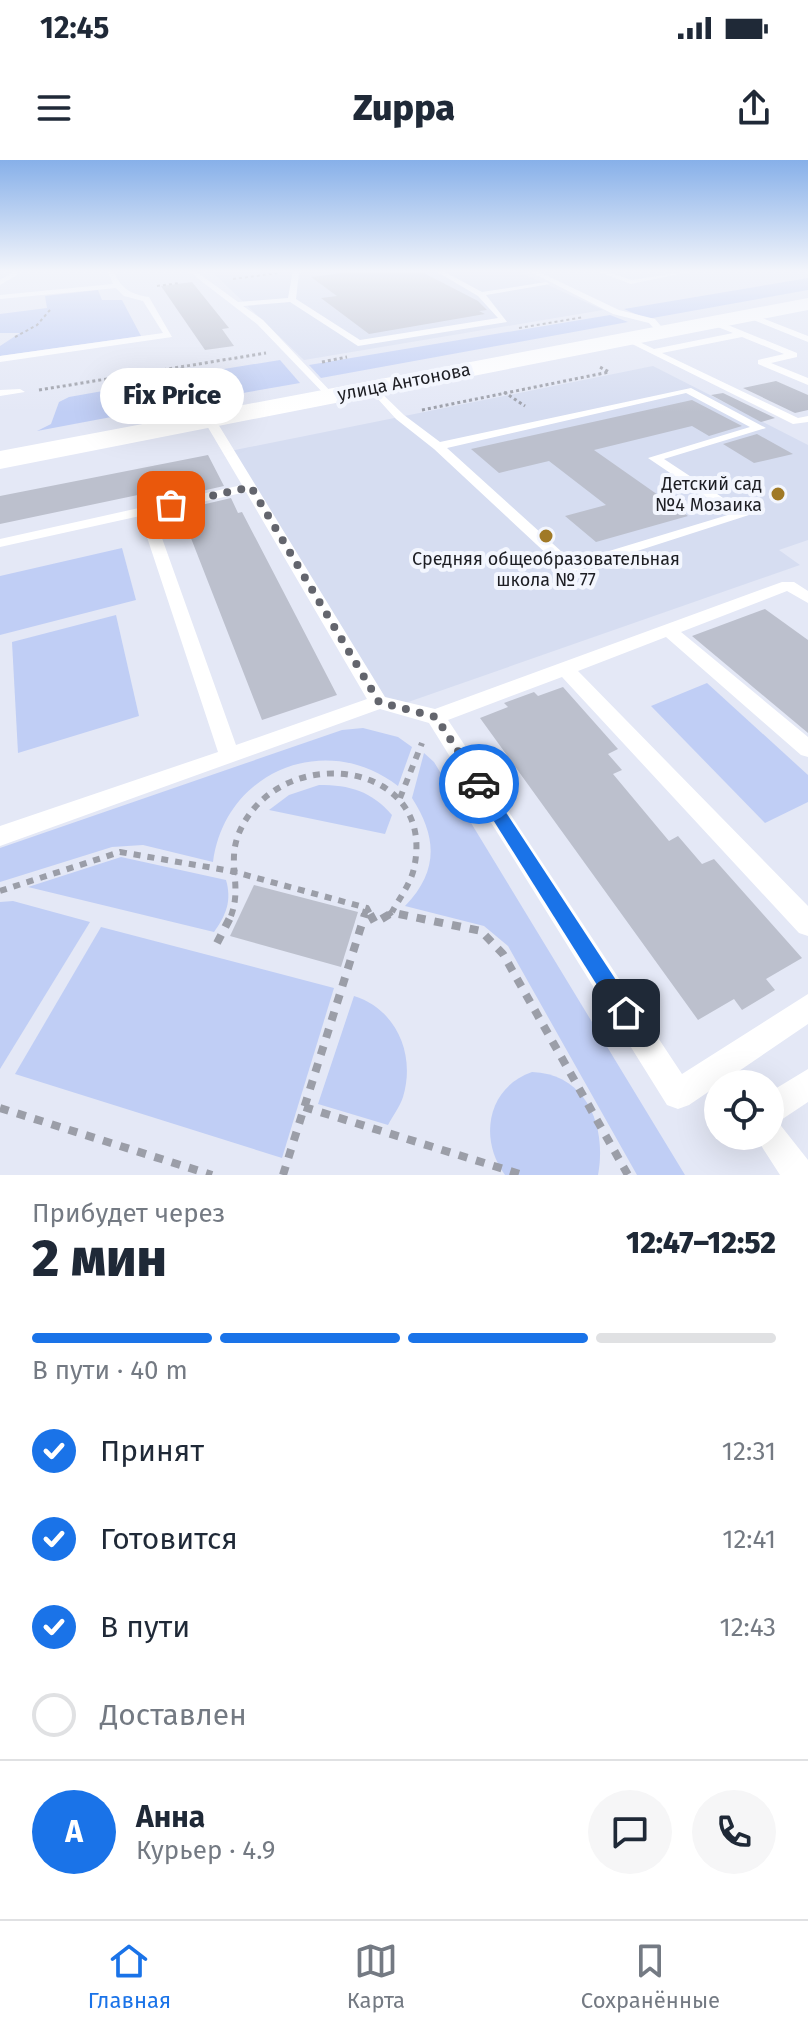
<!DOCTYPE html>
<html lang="ru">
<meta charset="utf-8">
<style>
body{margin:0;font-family:"Fira Sans",sans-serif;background:#f6f6f7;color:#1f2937;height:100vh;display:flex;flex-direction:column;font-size:30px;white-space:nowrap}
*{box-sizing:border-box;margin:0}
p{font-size:26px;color:#747a83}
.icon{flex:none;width:44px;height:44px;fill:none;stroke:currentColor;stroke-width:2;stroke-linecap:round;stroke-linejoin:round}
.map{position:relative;height:1015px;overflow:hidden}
.details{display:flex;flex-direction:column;background:#fff;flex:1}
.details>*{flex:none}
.controls{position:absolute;left:704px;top:910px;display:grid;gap:16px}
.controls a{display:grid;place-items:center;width:80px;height:80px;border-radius:50%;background:#fff;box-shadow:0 8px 32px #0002;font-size:40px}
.pin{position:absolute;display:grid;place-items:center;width:68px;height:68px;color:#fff;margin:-34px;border-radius:16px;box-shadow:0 4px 12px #0006}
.courier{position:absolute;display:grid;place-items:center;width:80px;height:80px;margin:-40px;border:6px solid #1a73e8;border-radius:50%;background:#fff;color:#222;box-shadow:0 2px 10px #0007}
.bubble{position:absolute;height:56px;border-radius:28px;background:#fff;box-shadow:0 8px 32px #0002;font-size:26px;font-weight:800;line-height:56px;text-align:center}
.head em{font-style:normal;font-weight:800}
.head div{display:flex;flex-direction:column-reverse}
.head{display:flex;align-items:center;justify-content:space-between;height:136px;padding:0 32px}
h1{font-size:52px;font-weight:800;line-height:60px}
.bar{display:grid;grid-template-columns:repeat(4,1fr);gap:12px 8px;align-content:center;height:96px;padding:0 32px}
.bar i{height:10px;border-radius:6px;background:#e0e1e3}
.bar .active{background:#1a73e8}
.bar p{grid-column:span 4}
.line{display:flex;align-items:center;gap:20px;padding:0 32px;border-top:2px solid #e0e1e3}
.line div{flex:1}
.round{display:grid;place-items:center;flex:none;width:84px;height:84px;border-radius:42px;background:#f6f6f7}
ol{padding:0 32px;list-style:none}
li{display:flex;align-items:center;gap:24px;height:88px}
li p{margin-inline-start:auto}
li .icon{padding:8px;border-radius:50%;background:#1a73e8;color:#fff;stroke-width:4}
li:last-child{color:#747a83}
li i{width:44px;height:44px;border:4px solid #e0e1e3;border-radius:50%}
.status{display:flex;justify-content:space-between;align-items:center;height:56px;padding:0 40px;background:#fff;direction:ltr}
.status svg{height:22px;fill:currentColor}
header{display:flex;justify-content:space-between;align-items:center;height:104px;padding:0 32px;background:#fff;font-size:36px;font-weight:800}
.menu{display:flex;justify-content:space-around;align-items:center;height:112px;border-top:2px solid #e0e1e3;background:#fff;font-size:22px;color:#747a83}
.menu a{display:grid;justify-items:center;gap:4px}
.menu .active{color:#1a73e8}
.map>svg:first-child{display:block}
</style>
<div class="status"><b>12:45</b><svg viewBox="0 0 49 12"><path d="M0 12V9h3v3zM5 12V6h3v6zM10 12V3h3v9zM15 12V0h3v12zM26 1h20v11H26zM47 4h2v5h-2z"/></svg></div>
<header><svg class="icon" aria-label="menu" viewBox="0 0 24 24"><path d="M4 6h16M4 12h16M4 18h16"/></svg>Zuppa<svg class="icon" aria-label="share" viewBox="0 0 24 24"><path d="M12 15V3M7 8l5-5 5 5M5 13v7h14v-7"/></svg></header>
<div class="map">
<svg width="808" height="1015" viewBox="0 0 808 1015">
<rect width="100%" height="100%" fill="#e4e8f6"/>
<!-- built -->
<g fill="#d6ddf1">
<polygon points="210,110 515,110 603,150 304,200"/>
<polygon points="653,206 808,285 808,380 779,390 800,405 391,548 230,291"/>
</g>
<!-- green -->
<g fill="#c0cef5">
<polygon points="808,118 808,130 647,159 624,149"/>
<polygon points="98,130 102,140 122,140 141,176 0,196 0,186 20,173 0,173 0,154 47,148 45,136"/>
<polygon points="610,155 628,162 321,218 309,205"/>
<polygon points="280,200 300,223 208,239 193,214"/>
<polygon points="176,218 191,242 37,271 51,264 59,242 69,237"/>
<polygon points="122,388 136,440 0,475 0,416"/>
<polygon points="116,455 139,556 18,593 12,482"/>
<polygon points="707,523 808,615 808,642 765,663 651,546"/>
<path d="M363,568l35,9 14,10 -14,39c-72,-56 -173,-15 -185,76l-70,-17 -31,2 -112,35v-34l342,-118z"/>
<path d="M424,593l10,9 251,413h-48l-129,-229 -24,-20 -79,-20c34,-35 32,-69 7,-108z"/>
<path d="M319,625c31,0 52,6 73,30l-7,19 -116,-24 20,-15z"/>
<path d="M121,697l105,23c6,21 0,35 -12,52l-186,-45z"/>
<polygon points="13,741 90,762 0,909 0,742"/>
<polygon points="101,767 334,828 282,998 15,914"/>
<path d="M354,836c42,13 62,58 49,101 -3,9 -10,19 -15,28l-70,-21z"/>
<path d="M532,912c55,2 75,55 66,103h-93c-27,-37 -17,-88 27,-103z"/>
</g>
<!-- building -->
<g fill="#bcc0cd">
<polygon points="366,110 418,110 478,141 487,150 479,151 485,154 369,174 321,138 337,136 311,117"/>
<polygon points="192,122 229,168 222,169 234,186 205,190 161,126"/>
<polygon points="776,221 808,235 808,250 795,253 743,228"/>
<polygon points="723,233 775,258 761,262 711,235"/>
<polygon points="692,240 742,266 709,276 692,266 594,290 688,356 596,382 565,356 606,345 549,301 499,313 471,289"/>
<polygon points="757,274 793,294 754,303 723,284"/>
<polygon points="208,295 224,326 175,337 171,328 0,364 0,336"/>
<polygon points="231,338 238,353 242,352 337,535 262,560 180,350"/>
<polygon points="765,449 808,480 808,573 692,476"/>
<polygon points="563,527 618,589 608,594 622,610 613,614 669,681 678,676 702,704 714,699 802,798 766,819 775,830 742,850 734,839 698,860 480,558 508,547 504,543 534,532 538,536"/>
<polygon points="254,725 358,752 341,807 230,776"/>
</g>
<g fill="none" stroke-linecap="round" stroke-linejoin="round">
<!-- path-far3 -->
<g stroke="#9b9ea8" stroke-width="2" stroke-dasharray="3 3" stroke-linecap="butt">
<polyline points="233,119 279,113"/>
<polyline points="157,126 179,123"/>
<polyline points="519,168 584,157"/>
<polyline points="15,177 37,165 50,150"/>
</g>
<!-- path-far2 -->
<g stroke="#9b9ea8" stroke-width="3" stroke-dasharray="3 3" stroke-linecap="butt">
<polyline points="322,202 347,197"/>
<polyline points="180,208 198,239"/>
<polyline points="39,230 266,193"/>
<polyline points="504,232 525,246"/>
<polyline points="422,250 609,212 598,206"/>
</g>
<!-- path-far1 -->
<g stroke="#9b9ea8" stroke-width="6" stroke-dasharray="7 7" stroke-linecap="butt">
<polyline points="400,638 422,583"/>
<polyline points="0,731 120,692 231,711 367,748 371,756"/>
<path d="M231,756c13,-35 -9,-57 14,-95 47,-79 192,-57 169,47 -3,15 -15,31 -22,44"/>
<polyline points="364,756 366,749"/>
<polyline points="387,756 392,752 408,756"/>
</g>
<!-- path -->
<g stroke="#9b9ea8" stroke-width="8" stroke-dasharray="9 9" stroke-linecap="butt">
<polyline points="370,754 375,763 390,754"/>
<polyline points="399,754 481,771 503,794 628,1015"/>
<polyline points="217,783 232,754"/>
<polyline points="304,947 523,1015"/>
<polyline points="0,948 212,1015"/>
<polyline points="283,1015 365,754"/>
</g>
<!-- service -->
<g fill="#fff" fill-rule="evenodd">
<polygon points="12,110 18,110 17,115 0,125 0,120 11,113"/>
<path d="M107,110h6c8,18 16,24 36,27l23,40 -172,25v-6l163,-23 -20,-32 -19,-5 -8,-8 -116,11v-4l113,-11z"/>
<polygon points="187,110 194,110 238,142 288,138 293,110 309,110 299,113 296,139 360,180 498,158 478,136 434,110 441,110 482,132 546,122 550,124 486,135 507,162 358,186 290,142 243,146 263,160 333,234 334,236 329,239 257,164"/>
<polygon points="527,110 535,110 619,150 655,159 666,172 659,174 649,163 613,154"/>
<polygon points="594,110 603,110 631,120 698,110 631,124"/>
<polygon points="749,153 808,176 808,182 746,157"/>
<polygon points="713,159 797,193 797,197 771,203 808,218 808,225 758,204 758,200 784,194 742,177 662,193 798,258 808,256 808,262 793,264 622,179 629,177 654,189 733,173 710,164"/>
<path d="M373,225l31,30 36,27 251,-54 75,40 -102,31 85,56 -174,56h-10l-131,-122 -38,-30 -28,-31zM686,233l64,34 -102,31 83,56 -158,48 -126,-114z"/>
<polygon points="0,230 20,229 25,232 0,236"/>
<path d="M209,256l6,3 170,278 50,12 347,-127h12l14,9v12l-21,-12 -106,41 127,105v20l-7,-2 -135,-118 -88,34 230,235v30l-9,-3 -237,-256 -114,43 234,354 126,-80v30l-119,81 -11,4 -11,-4 -238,-382 -49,-14 -380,137v-20l218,-74 -78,-236 -140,31v-8l242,-54 -39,-66zM246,332l121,207 -131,46 -83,-232z"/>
<polygon points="808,909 808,942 778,962 808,1000 808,1015 780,1015 755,976 770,976 770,932"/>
</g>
<!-- primary -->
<polygon fill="#fff" fill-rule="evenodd" points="808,138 808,150 0,309 0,291"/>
</g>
<!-- sky -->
<linearGradient id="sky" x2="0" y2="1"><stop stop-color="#87b0e9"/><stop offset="0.44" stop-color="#f3f5fb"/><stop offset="1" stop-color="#f3f5fb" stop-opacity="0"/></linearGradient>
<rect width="808" height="252" fill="url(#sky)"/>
<!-- route -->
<polygon fill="#1a73e8" points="479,618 484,619 633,846 636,853 633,860 626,863 619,860 473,628 471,624"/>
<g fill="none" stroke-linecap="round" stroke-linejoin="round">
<!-- done -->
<polyline stroke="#63656d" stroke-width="8" stroke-dasharray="0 14.4" points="171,345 251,327 379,542 436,557 479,624"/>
</g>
<!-- markers -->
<g fill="#a07926" stroke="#f3f6fe" stroke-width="3">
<circle cx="778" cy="334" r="8"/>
<circle cx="546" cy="376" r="8"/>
</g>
<g text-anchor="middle" stroke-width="8" stroke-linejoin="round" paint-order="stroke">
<!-- far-street labels -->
<g font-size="18" fill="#1d1e23" stroke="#f3f6fe">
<text transform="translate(404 222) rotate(-11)" y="6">улица Антонова</text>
</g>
<!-- far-poi labels -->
<g font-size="18" fill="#1d1e23" stroke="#f3f6fe" text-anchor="end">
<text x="762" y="330">Детский сад<tspan x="762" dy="21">№4 Мозаика</tspan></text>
<text x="546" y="405" text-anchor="middle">Средняя общеобразовательная<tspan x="546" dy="21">школа № 77</tspan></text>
</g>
</g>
</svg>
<div class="controls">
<a><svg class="icon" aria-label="locate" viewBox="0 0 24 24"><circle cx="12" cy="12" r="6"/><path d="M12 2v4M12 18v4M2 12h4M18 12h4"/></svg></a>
</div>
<div class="pin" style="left:171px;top:345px;background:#ea580c"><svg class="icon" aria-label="bag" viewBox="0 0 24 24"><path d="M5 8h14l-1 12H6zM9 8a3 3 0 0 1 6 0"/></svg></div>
<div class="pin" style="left:626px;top:853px;background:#1f2937"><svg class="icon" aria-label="home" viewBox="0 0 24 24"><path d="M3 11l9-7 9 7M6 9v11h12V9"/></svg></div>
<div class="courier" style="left:479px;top:624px"><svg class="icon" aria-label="car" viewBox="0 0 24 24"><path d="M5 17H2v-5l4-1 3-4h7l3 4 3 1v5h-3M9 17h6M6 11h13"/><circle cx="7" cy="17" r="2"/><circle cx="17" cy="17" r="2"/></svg></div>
<div class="bubble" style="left:100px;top:208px;width:144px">Fix Price</div>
</div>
<section class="details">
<div class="head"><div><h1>2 мин</h1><p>Прибудет через</p></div><em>12:47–12:52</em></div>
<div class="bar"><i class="active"></i><i class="active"></i><i class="active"></i><i></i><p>В пути · 40 m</p></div>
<ol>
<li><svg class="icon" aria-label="check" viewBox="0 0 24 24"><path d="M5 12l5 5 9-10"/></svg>Принят<p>12:31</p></li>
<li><svg class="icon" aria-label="check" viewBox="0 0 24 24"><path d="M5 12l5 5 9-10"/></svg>Готовится<p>12:41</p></li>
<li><svg class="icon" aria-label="check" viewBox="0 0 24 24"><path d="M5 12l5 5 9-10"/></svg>В пути<p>12:43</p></li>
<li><i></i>Доставлен</li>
</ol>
<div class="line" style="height:144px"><b class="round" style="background:#1a73e8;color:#fff">А</b><div><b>Анна</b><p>Курьер · 4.9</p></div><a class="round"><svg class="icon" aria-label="chat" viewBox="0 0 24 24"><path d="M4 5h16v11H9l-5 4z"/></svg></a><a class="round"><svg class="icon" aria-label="phone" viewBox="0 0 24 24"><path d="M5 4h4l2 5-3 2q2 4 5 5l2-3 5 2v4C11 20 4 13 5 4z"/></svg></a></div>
</section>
<nav class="menu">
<a class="active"><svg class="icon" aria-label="home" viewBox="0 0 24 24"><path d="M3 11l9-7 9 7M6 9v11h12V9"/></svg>Главная</a>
<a><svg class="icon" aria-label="map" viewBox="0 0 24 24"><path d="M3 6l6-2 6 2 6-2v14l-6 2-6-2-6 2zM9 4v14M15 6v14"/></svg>Карта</a>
<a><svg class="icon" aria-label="saved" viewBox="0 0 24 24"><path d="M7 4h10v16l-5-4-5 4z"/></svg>Сохранённые</a>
</nav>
